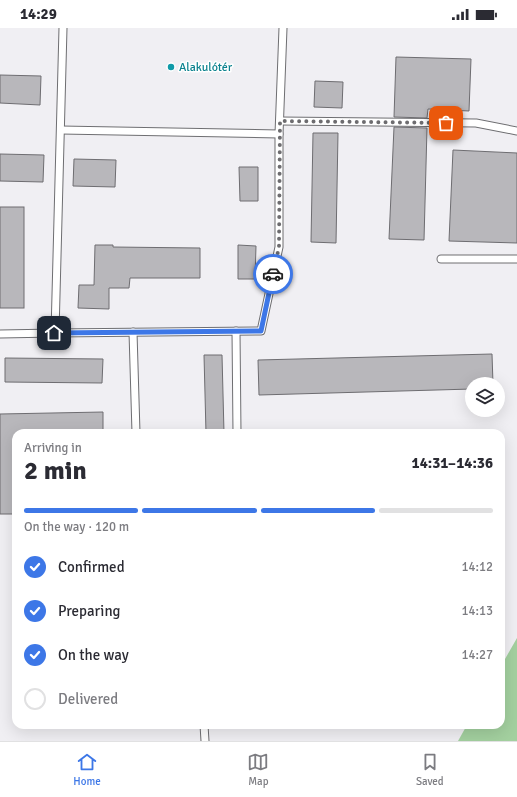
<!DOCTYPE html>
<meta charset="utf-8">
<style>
body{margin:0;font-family:Signika,sans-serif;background:#f7f7f7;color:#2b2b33;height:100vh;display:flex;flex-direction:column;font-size:15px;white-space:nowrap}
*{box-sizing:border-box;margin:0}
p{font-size:13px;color:#7c7c81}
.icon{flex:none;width:22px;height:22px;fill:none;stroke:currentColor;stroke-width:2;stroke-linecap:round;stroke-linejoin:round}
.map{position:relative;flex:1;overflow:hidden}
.side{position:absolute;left:12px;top:401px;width:493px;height:300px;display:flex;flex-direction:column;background:#fff;border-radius:12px;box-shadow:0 4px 16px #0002}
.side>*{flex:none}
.fabs{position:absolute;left:465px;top:349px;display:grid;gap:8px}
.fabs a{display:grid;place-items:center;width:40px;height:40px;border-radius:50%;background:#fff;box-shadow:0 4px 16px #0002;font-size:20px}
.pin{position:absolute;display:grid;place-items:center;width:34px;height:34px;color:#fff;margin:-17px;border-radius:8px;box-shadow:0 2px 6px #0006}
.courier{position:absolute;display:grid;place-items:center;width:40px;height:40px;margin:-20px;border:3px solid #3d77e7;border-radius:50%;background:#fff;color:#222;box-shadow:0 1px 5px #0007}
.overview em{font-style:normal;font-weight:700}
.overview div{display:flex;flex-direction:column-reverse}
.overview{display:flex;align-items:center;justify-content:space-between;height:68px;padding:0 12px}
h1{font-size:26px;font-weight:700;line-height:30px}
.bar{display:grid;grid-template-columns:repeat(4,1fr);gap:6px 4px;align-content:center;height:48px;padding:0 12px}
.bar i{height:5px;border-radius:3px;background:#e1e1e2}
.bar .active{background:#3d77e7}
.bar p{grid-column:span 4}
ol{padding:0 12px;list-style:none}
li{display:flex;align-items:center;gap:12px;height:44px}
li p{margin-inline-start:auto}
li .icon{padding:4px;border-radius:50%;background:#3d77e7;color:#fff;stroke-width:4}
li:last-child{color:#7c7c81}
li i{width:22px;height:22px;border:2px solid #e1e1e2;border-radius:50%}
.status{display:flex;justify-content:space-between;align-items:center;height:28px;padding:0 20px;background:#fff;direction:ltr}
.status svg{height:11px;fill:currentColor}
.menu{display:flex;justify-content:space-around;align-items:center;height:56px;border-top:1px solid #e1e1e2;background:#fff;font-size:11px;color:#7c7c81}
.menu a{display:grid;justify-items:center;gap:2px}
.menu .active{color:#3d77e7}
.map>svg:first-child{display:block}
</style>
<div class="status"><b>14:29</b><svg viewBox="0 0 49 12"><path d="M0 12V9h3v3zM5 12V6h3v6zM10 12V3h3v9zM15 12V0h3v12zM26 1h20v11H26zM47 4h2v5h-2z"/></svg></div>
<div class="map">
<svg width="517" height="713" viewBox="0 0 517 713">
<rect width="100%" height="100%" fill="#f0eff3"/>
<!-- green -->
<polygon fill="#a3d09f" points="517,610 517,713 458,713 467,697 501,697 501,638"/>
<!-- building -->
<g fill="#b8b7bb" stroke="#6e6d71">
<polygon points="396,29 471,31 469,83 428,81 427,90 394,89"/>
<polygon points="0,47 41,48 40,77 0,75"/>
<polygon points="315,53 343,54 342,80 314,79"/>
<polygon points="394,99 427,100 424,212 389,211"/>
<polygon points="313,105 338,105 336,215 311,214"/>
<polygon points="453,122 517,125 517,215 449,213"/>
<polygon points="0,126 44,127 43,154 0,153"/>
<polygon points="74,131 116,132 115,159 73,158"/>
<polygon points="239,139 258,139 258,173 240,173"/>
<rect x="0" y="179" width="24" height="101"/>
<polygon points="95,217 113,217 113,219 200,220 200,250 130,250 129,260 109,260 109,281 78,280 79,257 94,257"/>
<polygon points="238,217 256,218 255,251 238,251"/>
<polygon points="492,326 493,356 472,356 472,361 259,367 258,332"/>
<polygon points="204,327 222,327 224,405 206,405"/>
<polygon points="5,330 103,331 102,355 5,354"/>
<polygon points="103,384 103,405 16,405 16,486 0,486 0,386"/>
</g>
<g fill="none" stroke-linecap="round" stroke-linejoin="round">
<defs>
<g id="service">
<polyline points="280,93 476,95 517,103"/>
<polyline points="61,102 279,106 283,0"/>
<polyline points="441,231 517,231"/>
<polyline points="236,303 237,405"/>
<polyline points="133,304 136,405"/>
<polyline points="55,305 261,303 279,219 279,106"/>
<polyline points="0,306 55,305 63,0"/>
<polyline points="204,697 205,713"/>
</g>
</defs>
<!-- service casing -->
<use href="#service" stroke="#6e6e71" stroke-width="9"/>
<!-- service -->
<use href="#service" stroke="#fff" stroke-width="7"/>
</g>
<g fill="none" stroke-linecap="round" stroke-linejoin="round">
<!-- done -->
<polyline stroke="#6d6c6f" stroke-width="4" stroke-dasharray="0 7.2" points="273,246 279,219 280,93 446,95"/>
<!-- route -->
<polyline stroke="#3d77e7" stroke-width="5" points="54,305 261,303 273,246"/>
</g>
<!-- markers -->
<circle fill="#0f9aa8" stroke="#fff" stroke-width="1.5" cx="171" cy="39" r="4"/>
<g text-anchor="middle" stroke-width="3" stroke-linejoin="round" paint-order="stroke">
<!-- culture labels -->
<g font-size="12" fill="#0d838f" stroke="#fff" text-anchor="start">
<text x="179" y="43">Alakulótér</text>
</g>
</g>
</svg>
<div class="fabs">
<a><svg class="icon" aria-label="layers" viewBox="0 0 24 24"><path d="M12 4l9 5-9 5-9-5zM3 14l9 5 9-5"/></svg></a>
</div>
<div class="pin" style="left:446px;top:95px;background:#ea580c"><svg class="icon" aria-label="bag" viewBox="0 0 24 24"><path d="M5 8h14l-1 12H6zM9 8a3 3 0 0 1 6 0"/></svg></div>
<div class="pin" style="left:54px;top:305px;background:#1f2937"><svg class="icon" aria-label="home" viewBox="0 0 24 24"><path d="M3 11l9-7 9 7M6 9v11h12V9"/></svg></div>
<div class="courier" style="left:273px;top:246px"><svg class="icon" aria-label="car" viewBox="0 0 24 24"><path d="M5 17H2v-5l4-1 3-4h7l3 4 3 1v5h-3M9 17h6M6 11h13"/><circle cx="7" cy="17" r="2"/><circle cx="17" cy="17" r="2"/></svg></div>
<section class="side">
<div class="overview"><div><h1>2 min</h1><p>Arriving in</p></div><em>14:31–14:36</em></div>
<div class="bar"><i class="active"></i><i class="active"></i><i class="active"></i><i></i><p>On the way · 120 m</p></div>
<ol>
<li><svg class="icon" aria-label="check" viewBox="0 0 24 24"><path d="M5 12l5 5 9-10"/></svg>Confirmed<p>14:12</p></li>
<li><svg class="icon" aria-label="check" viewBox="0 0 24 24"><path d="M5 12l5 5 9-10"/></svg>Preparing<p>14:13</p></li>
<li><svg class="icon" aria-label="check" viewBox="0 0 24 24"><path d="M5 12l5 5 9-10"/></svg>On the way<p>14:27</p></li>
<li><i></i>Delivered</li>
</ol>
</section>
</div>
<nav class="menu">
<a class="active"><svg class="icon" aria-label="home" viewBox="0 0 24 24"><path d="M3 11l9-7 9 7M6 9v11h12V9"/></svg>Home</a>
<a><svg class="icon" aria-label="map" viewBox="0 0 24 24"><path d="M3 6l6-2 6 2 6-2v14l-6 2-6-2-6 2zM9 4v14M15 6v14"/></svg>Map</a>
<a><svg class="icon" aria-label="saved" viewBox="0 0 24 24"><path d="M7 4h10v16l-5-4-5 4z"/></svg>Saved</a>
</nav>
